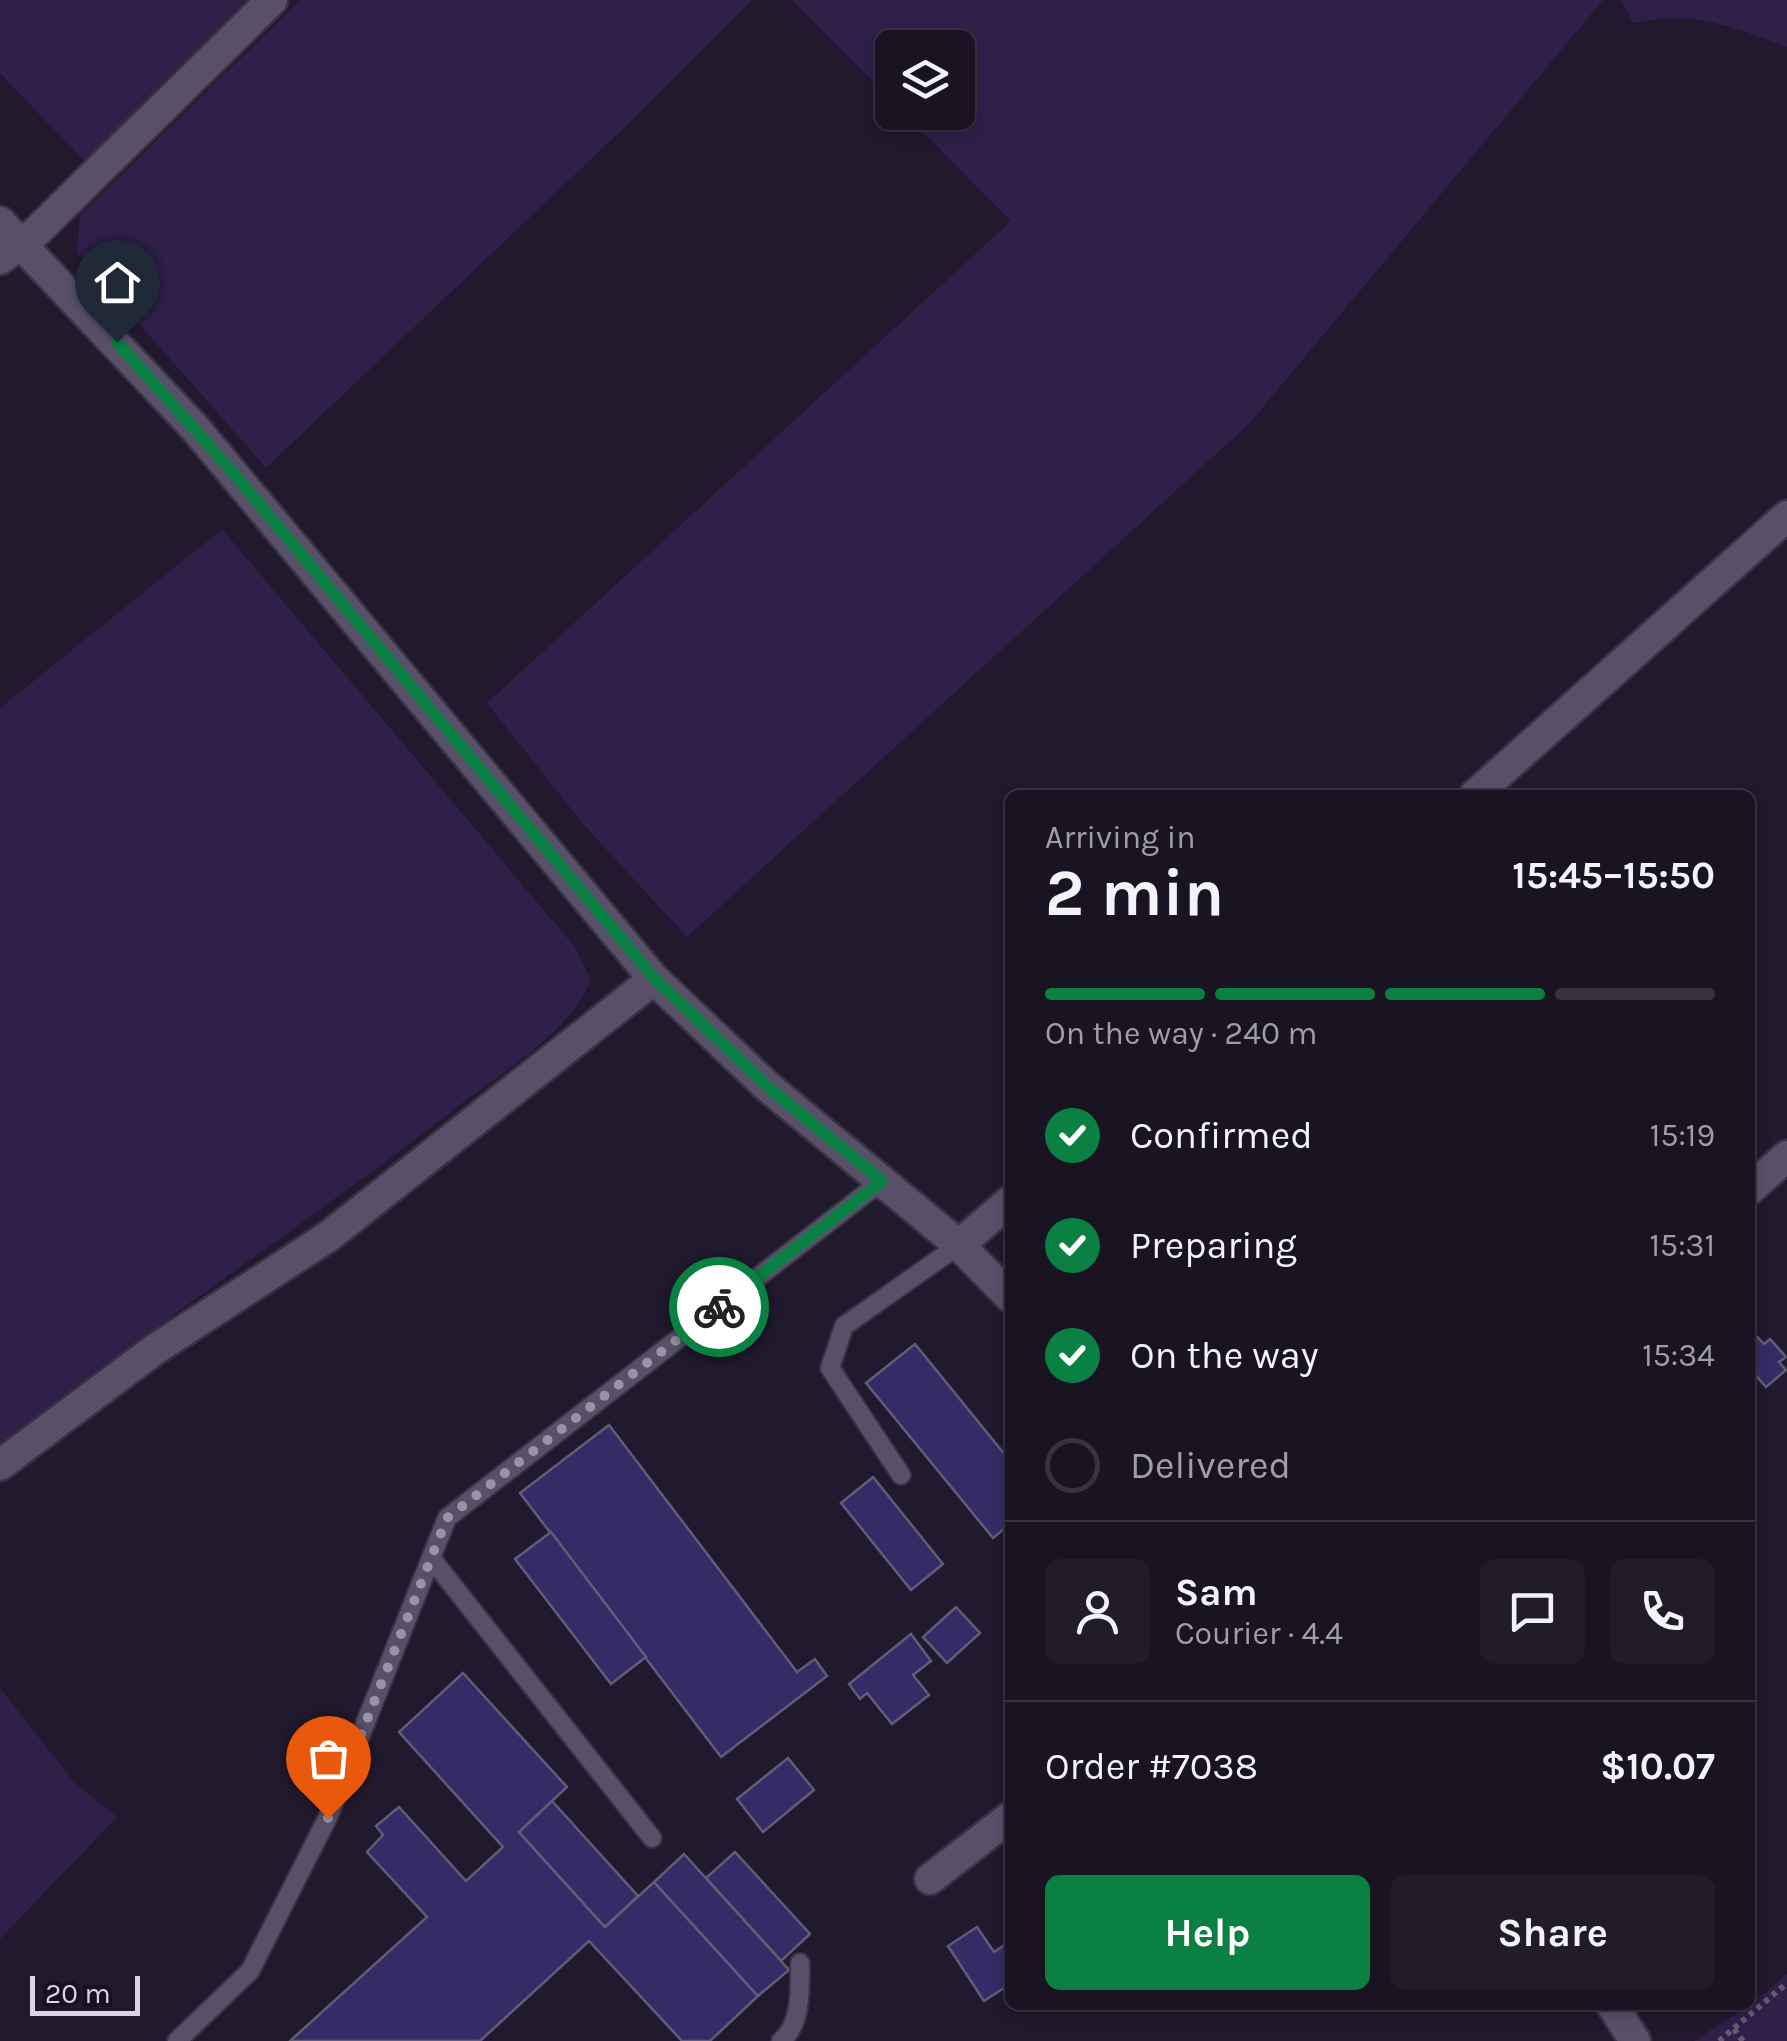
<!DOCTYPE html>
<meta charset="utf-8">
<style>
body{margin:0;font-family:Karla,sans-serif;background:#221c2a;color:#f1f3f6;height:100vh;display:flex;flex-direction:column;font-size:38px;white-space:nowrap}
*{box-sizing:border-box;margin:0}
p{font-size:32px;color:#9f9ea5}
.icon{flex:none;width:55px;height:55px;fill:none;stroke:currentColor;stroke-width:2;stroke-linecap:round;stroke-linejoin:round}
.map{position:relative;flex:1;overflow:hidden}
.drawer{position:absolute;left:1005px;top:790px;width:750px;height:1220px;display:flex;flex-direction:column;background:#191322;border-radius:15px;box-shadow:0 5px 15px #0003,0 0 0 2px #373240}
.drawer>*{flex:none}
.buttons{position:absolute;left:875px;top:30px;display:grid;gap:20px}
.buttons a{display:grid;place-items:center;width:100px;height:100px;border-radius:15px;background:#191322;box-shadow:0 5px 15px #0003,0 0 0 2px #373240;font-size:50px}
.scale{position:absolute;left:30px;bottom:25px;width:110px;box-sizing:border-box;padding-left:10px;border:5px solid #dad5e4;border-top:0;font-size:28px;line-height:35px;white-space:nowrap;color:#dad5e4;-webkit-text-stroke:8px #181024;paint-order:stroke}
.pin{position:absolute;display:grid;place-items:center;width:85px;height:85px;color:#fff;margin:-102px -42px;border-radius:50% 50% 50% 0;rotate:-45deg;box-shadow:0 0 10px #0007}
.pin .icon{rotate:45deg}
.courier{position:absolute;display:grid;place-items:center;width:100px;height:100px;margin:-50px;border:8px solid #0b8043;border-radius:50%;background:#fff;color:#222;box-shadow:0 2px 12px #0007}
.summary em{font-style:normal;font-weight:700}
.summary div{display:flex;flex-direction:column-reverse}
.summary{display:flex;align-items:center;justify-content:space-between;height:170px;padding:0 40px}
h1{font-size:65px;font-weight:700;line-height:75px}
.bar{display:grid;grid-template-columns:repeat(4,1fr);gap:15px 10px;align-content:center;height:120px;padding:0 40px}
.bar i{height:12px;border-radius:8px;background:#373240}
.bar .active{background:#0b8043}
.bar p{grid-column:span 4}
.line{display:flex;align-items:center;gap:25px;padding:0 40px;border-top:2px solid #373240}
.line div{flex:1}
.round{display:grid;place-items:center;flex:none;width:105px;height:105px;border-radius:15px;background:#221c2a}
ol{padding:0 40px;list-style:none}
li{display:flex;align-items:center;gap:30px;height:110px}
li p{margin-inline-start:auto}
li .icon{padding:10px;border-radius:50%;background:#0b8043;color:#fff;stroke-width:4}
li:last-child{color:#9f9ea5}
li i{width:55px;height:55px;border:5px solid #373240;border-radius:50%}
.primary-button{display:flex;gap:20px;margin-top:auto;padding:20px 40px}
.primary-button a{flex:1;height:115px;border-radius:15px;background:#0b8043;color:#fff;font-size:40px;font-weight:700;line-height:115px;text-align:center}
.primary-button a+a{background:#221c2a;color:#f1f3f6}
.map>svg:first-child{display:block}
</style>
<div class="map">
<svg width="1787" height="2041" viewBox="0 0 1787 2041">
<rect width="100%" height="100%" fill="#21192e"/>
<!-- green -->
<g fill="#2f1f49">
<polygon points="0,0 254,0 88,165 0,73"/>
<polygon points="300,0 752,0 626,126 266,468 77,253 80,215"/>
<polygon points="792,0 1603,0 1249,424 687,937 583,824 487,703 1011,221 904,113 958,112 958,48 892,48 892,101"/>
<path d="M1621,0h166v47c-57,-21 -92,-37 -154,-24z"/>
<path d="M222,529l353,418 16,33c-23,55 -86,89 -131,125 -151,117 -310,222 -460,340v-737z"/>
<polygon points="0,1688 74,1782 117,1817 0,1939"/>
<polygon points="1787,1974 1787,2041 1694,2041 1750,2005"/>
</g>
<!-- building -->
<g fill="#372b67" stroke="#605d77" stroke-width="2.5">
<polygon points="1750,1329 1764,1344 1770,1339 1786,1357 1779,1362 1786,1370 1766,1387 1750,1369"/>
<polygon points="915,1344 1010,1461 1010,1524 993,1538 866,1383"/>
<polygon points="609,1425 797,1672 815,1659 827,1676 721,1757 520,1493"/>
<polygon points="873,1477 943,1564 911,1590 841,1503"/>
<polygon points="551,1532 646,1657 611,1684 515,1559"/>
<polygon points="956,1607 980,1633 947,1663 923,1637"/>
<polygon points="911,1634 931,1661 913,1675 929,1695 892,1724 867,1693 860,1699 849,1684"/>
<polygon points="463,1673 567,1787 519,1832 605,1927 654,1882 758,1996 710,2041 682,2041 589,1941 480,2041 290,2041 427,1917 367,1852 383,1835 376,1826 399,1807 466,1881 503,1847 399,1732"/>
<polygon points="788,1758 814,1790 763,1832 737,1799"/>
<polygon points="552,1801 638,1896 605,1927 519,1832"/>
<polygon points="735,1852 810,1934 781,1961 706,1878"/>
<polygon points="684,1854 789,1970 758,1996 654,1882"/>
<polygon points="977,1927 994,1952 1006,1944 1010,1950 1010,1984 984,2001 948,1946"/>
</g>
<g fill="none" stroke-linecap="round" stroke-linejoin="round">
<defs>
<g id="lane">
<polyline points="901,1475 830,1368 844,1326 959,1245"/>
<polyline points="431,1558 652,1838"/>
<polyline points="177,2041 250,1971 328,1817 447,1518 882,1181"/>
<path d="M781,2041c21,-17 19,-53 19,-78"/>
</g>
<g id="street">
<polyline points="0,222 195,428 654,979 768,1087 959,1245 1010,1297"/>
<polyline points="0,259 32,236 272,0"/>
<polyline points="1475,795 1787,516"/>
<polyline points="1750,1189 1787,1156"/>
<polyline points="959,1245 1010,1201"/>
<polyline points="0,1465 154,1350 329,1236 654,979"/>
<polyline points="930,1879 1010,1817"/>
<polyline points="1612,2005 1635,2041"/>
</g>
</defs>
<!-- lane casing -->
<use href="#lane" stroke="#393243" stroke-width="22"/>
<!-- street casing -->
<use href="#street" stroke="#393243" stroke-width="35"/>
<!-- path -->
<g stroke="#635c6f" stroke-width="6" stroke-dasharray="5 5" stroke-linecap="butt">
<polyline points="1734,2029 1743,2041"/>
<polyline points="1719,2041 1787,1983"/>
</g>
<!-- lane -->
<use href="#lane" stroke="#585069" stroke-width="18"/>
<!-- street -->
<use href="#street" stroke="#585069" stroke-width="30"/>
</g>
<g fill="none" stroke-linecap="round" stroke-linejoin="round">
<!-- done -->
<polyline stroke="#9993a4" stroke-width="10" stroke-dasharray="0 18" points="328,1818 447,1518 719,1307"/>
<!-- route -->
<polyline stroke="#0b8043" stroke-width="12" points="117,342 236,476 654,978 768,1087 882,1181 719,1307"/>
</g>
</svg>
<div class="buttons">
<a><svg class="icon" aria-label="layers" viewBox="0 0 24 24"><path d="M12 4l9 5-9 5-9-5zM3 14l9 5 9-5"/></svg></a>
</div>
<div class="scale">20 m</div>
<div class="pin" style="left:328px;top:1818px;background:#ea580c"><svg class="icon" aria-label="bag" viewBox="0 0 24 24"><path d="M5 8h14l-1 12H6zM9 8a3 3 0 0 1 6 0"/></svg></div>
<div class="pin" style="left:117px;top:342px;background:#1f2937"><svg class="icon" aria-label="home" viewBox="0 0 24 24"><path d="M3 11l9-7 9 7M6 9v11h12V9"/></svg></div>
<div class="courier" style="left:719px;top:1307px"><svg class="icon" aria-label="bike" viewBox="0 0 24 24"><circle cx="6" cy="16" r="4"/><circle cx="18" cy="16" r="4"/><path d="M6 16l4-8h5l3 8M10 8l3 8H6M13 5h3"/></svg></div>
<section class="drawer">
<div class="summary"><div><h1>2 min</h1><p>Arriving in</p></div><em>15:45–15:50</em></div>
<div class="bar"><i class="active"></i><i class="active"></i><i class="active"></i><i></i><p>On the way · 240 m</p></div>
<ol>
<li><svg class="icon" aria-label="check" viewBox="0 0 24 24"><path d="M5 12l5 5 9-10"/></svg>Confirmed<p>15:19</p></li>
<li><svg class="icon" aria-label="check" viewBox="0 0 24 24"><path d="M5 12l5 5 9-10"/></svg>Preparing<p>15:31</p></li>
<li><svg class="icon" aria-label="check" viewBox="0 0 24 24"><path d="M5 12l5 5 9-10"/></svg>On the way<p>15:34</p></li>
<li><i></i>Delivered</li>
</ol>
<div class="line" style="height:180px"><a class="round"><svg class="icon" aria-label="person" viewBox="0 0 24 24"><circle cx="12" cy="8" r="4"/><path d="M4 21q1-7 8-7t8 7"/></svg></a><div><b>Sam</b><p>Courier · 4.4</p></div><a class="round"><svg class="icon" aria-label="chat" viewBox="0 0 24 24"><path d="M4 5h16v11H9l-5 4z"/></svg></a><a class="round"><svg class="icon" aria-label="phone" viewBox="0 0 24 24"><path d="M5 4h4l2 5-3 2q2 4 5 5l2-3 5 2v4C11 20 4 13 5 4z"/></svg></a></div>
<div class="line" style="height:130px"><div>Order #7038</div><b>$10.07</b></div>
<div class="primary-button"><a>Help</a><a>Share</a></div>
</section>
</div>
